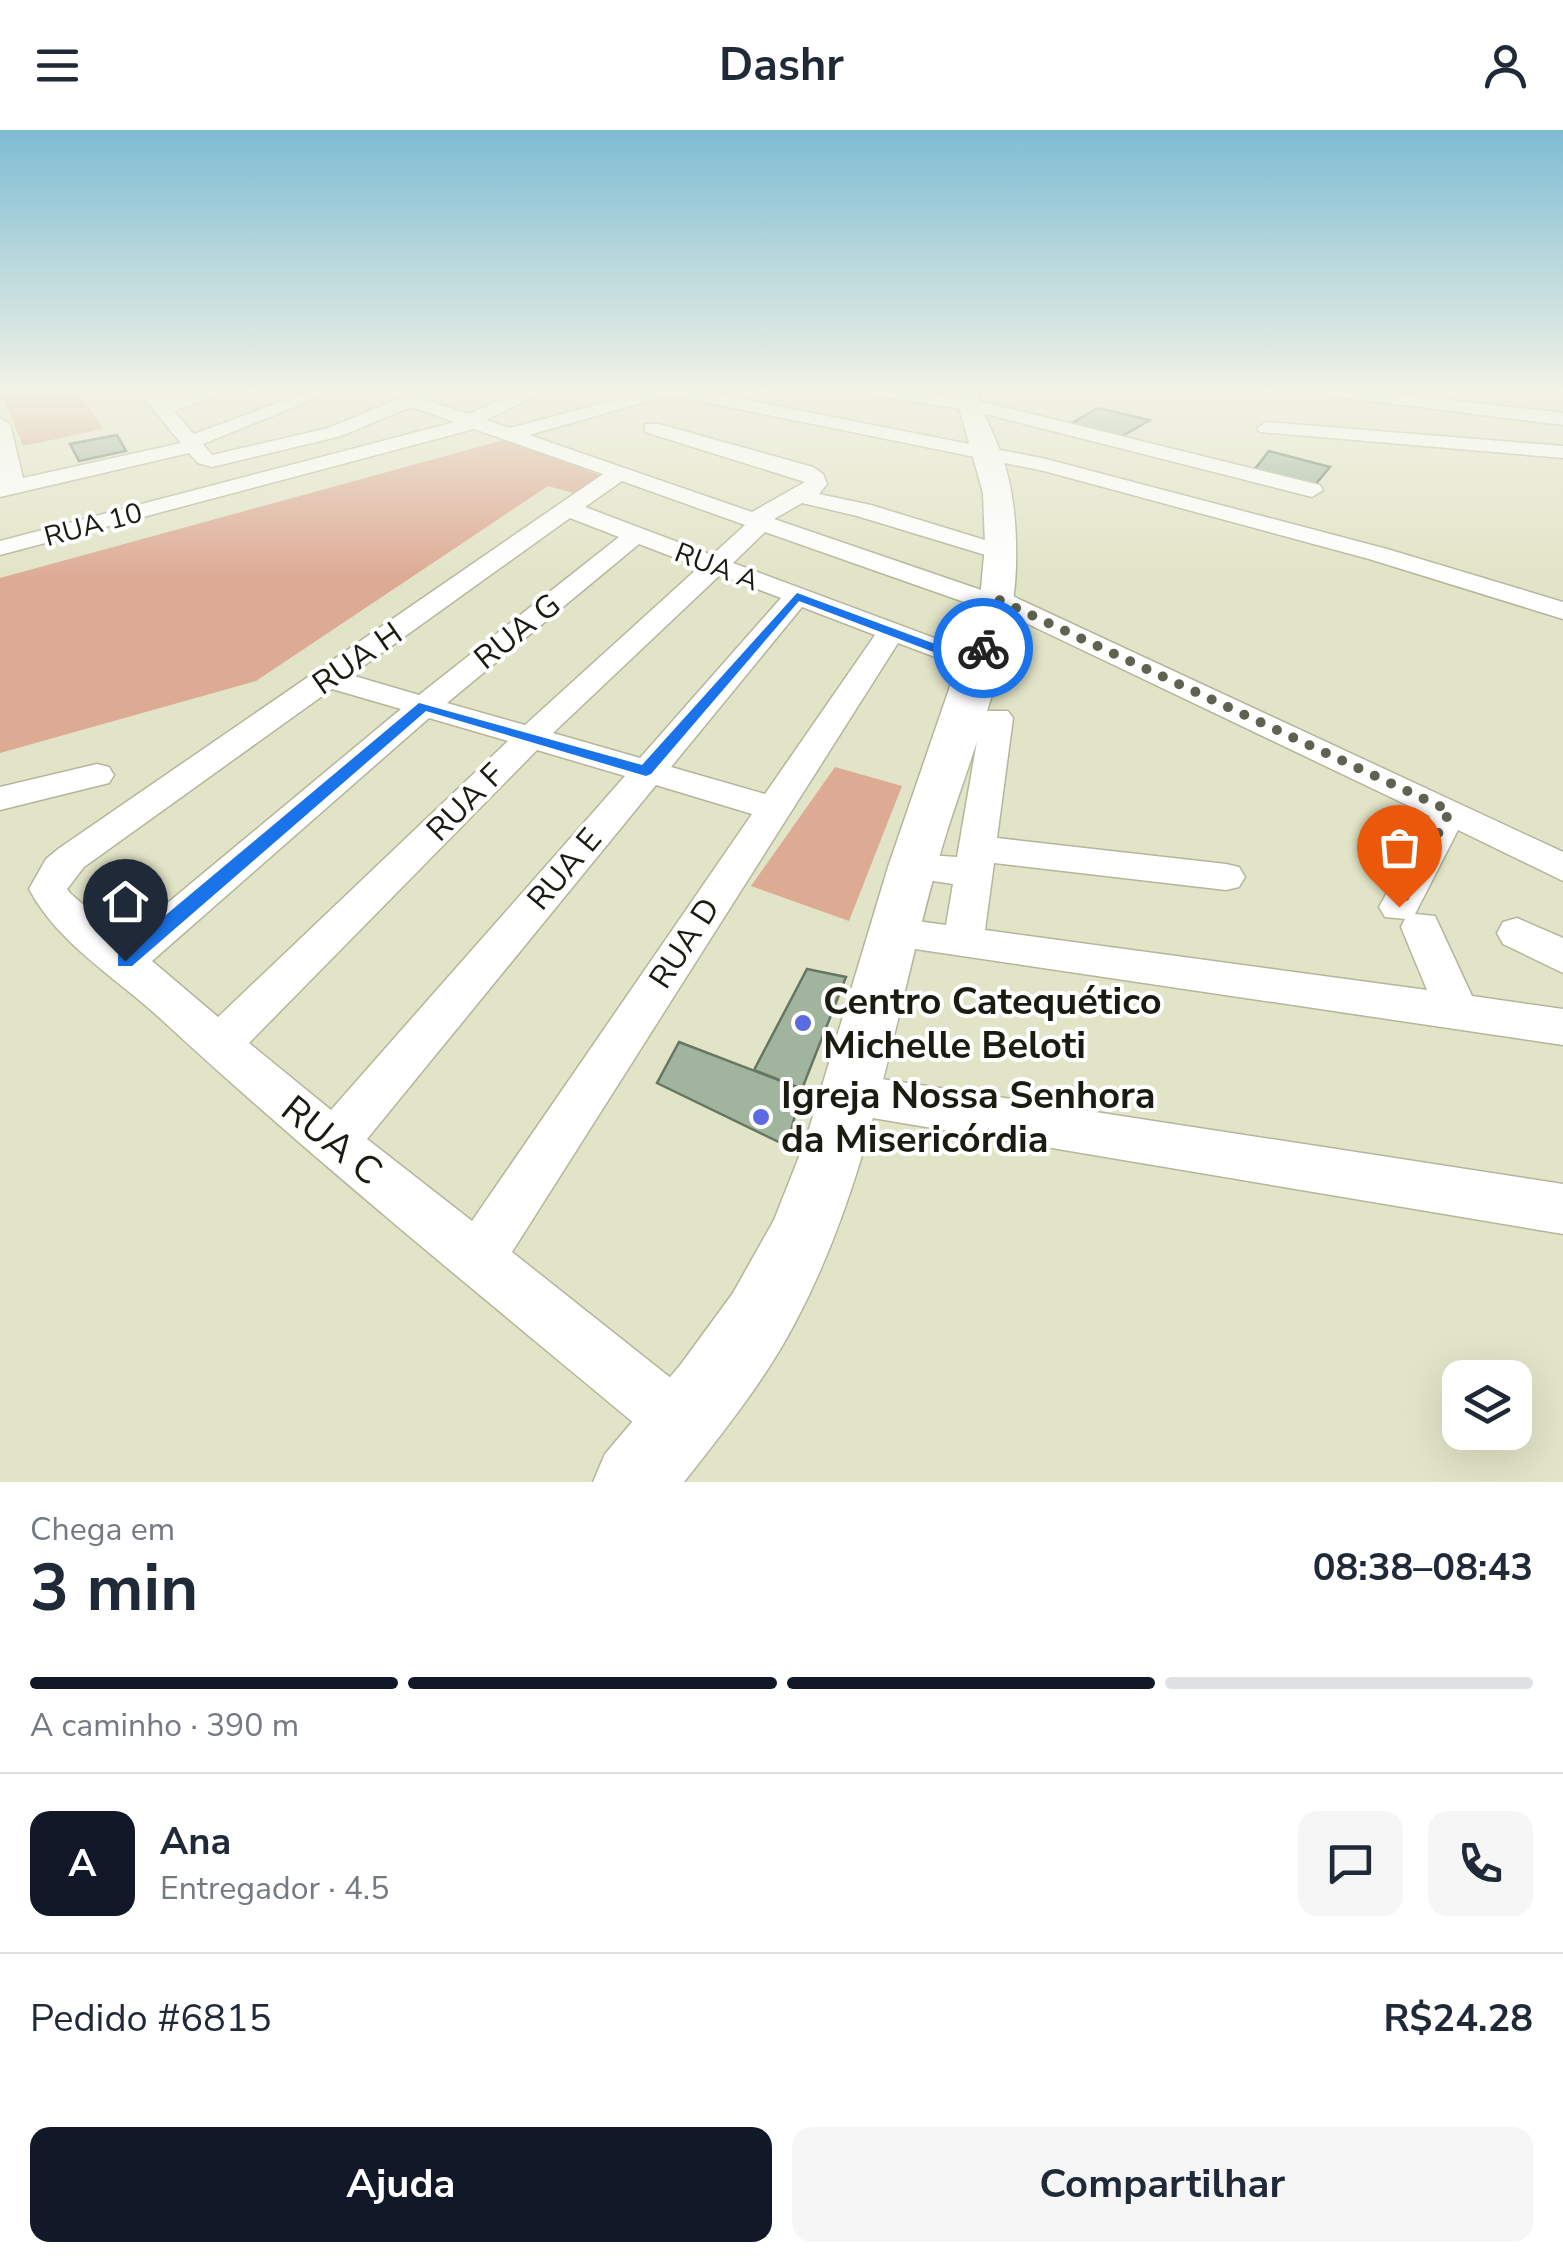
<!DOCTYPE html>
<html lang="pt">
<meta charset="utf-8">
<style>
body{margin:0;font-family:"Nunito Sans",sans-serif;background:#f6f6f7;color:#1f2937;height:100vh;display:flex;flex-direction:column;font-size:38px;white-space:nowrap}
*{box-sizing:border-box;margin:0}
p{font-size:32px;color:#747a83}
.icon{flex:none;width:55px;height:55px;fill:none;stroke:currentColor;stroke-width:2;stroke-linecap:round;stroke-linejoin:round}
.map{position:relative;height:1352px;overflow:hidden}
.panel{display:flex;flex-direction:column;background:#fff;flex:1}
.panel>*{flex:none}
.tools{position:absolute;left:1442px;top:1230px;display:grid;gap:20px}
.tools a{display:grid;place-items:center;width:90px;height:90px;border-radius:20px;background:#fff;box-shadow:0 10px 40px #0002;font-size:50px}
.pin{position:absolute;display:grid;place-items:center;width:85px;height:85px;color:#fff;margin:-102px -42px;border-radius:50% 50% 50% 0;rotate:-45deg;box-shadow:0 0 10px #0007}
.pin .icon{rotate:45deg}
.courier{position:absolute;display:grid;place-items:center;width:100px;height:100px;margin:-50px;border:8px solid #1a73e8;border-radius:50%;background:#fff;color:#222;box-shadow:0 2px 12px #0007}
.summary em{font-style:normal;font-weight:700}
.summary div{display:flex;flex-direction:column-reverse}
.summary{display:flex;align-items:center;justify-content:space-between;height:170px;padding:0 30px}
h1{font-size:65px;font-weight:700;line-height:75px}
.bar{display:grid;grid-template-columns:repeat(4,1fr);gap:15px 10px;align-content:center;height:120px;padding:0 30px}
.bar i{height:12px;border-radius:8px;background:#e0e1e3}
.bar .selected{background:#111827}
.bar p{grid-column:span 4}
.line{display:flex;align-items:center;gap:25px;padding:0 30px;border-top:2px solid #e0e1e3}
.line div{flex:1}
.round{display:grid;place-items:center;flex:none;width:105px;height:105px;border-radius:20px;background:#f6f6f7}
.primary-button{display:flex;gap:20px;margin-top:auto;padding:20px 30px}
.primary-button a{flex:1;height:115px;border-radius:20px;background:#111827;color:#fff;font-size:40px;font-weight:700;line-height:115px;text-align:center}
.primary-button a+a{background:#f6f6f7;color:#1f2937}
header{display:flex;justify-content:space-between;align-items:center;height:130px;padding:0 30px;background:#fff;font-size:45px;font-weight:700}
.map>svg:first-child{display:block}
</style>
<header><svg class="icon" aria-label="menu" viewBox="0 0 24 24"><path d="M4 6h16M4 12h16M4 18h16"/></svg>Dashr<svg class="icon" aria-label="person" viewBox="0 0 24 24"><circle cx="12" cy="8" r="4"/><path d="M4 21q1-7 8-7t8 7"/></svg></header>
<div class="map">
<svg width="1563" height="1352" viewBox="0 0 1563 1352">
<rect width="100%" height="100%" fill="#e2e4c7"/>
<!-- green -->
<g fill="#ddaa94">
<polygon points="0,260 78,260 103,299 23,316"/>
<polygon points="504,310 602,346 577,364 548,356 256,551 0,623 0,448"/>
<polygon points="835,637 902,656 849,791 751,756"/>
</g>
<!-- building -->
<g fill="#a0b49e" stroke="#657763" stroke-width="2.5">
<polygon points="1098,278 1150,290 1121,307 1070,294"/>
<polygon points="117,305 126,321 79,331 70,314"/>
<polygon points="1269,321 1330,337 1314,356 1254,340"/>
<polygon points="807,839 846,847 802,959 754,940"/>
<polygon points="679,912 802,959 787,1016 657,953"/>
</g>
<g fill="none" stroke-linecap="round" stroke-linejoin="round">
<defs>
<g id="minor">
<path d="M137,260h18l11,11 34,-11h26l-3,4 -49,17 20,23 118,-44h24l-133,54 9,11 116,-27 92,-38h17l-1,6 -9,4 41,14 57,-24h23l-62,30 24,8 141,-38h44l351,69 341,90 176,53v17l-194,-60 -325,-88 -374,-76 -141,40 223,77 53,-30 -160,-50v-8h14l154,43 10,7 4,10 -8,10 52,11 140,43 3,5 -12,7 -145,-44 -55,-13 -28,16 216,74h16l557,259v29l-105,-51 -43,84 20,2 37,80 91,13v36l-682,-101 -6,-11 6,-11 14,-4 51,7 7,-41 -54,-8 -6,-9 6,-9 13,-4 45,3 24,-139 5,-7h22l5,7 -16,120 229,26 13,3 6,10 -6,10 -13,3 -232,-27 -9,67 442,60 -26,-63 4,-8 -20,-2 -6,-10 51,-91 -429,-205 -14,-1 -222,-78 -32,31 255,95 5,6 -5,6 -10,3 -80,-30 -386,609 189,150 9,21 -9,21 -21,9 -21,-9c-167,-140 -337,-276 -496,-423 -46,-43 -104,-76 -134,-132l17,-30 12,-10 545,-375 -129,-45 -474,126v-14l455,-119 -44,-15 -70,29 -129,31 -14,-4 -9,-10 -189,44v-79l10,6 13,54 158,-35zM622,351l123,44 -33,30 -127,-48zM570,388l49,19 -200,158 -68,-20zM639,414l60,23 -174,158 -78,-22zM720,445l61,23 -141,160 -87,-25zM802,477l73,28 -110,159 -94,-27zM332,559l69,20 -278,231 -53,-47 -3,-4 17,-22zM429,588l79,23 -290,276 -66,-56zM537,620l88,26 -294,334 -82,-67zM656,655l96,29 -280,407 -105,-82z"/>
<polygon points="862,260 900,260 967,268 1320,355 1323,360 1312,367 974,281 871,265"/>
<polygon points="1313,260 1364,260 1563,283 1563,295 1322,265"/>
<polygon points="1553,260 1563,260 1563,265 1556,264"/>
<polygon points="1267,292 1563,316 1563,328 1260,302 1257,298"/>
<polygon points="97,634 109,637 114,645 109,653 0,680 0,657"/>
<polygon points="1517,788 1563,808 1563,843 1503,814 1497,803 1503,792"/>
<polygon points="849,944 1563,1054 1563,1104 849,984 832,978 826,964 832,950"/>
</g>
<path id="major" d="M954,260h23c5,22 16,42 24,63 13,36 16,75 15,113 -3,96 -48,193 -75,285 -46,158 -67,322 -145,470 -30,58 -72,110 -112,161h-91l12,-28 76,-90 52,-71 41,-73 32,-81 82,-272 92,-268 5,-54 -2,-52z"/>
</defs>
<!-- minor casing -->
<use href="#minor" stroke="#b4b59a" stroke-width="3"/>
<!-- major casing -->
<use href="#major" stroke="#b4b59a" stroke-width="3"/>
<!-- minor -->
<use href="#minor" fill="#fff" fill-rule="evenodd"/>
<!-- major -->
<use href="#major" fill="#fff" fill-rule="evenodd"/>
</g>
<!-- sky -->
<linearGradient id="sky" x2="0" y2="1"><stop stop-color="#7ebcd3"/><stop offset="0.58" stop-color="#f2f3e6"/><stop offset="1" stop-color="#f2f3e6" stop-opacity="0"/></linearGradient>
<rect width="1563" height="449" fill="url(#sky)"/>
<!-- route -->
<polygon fill="#1a73e8" points="797,463 973,528 978,515 987,515 985,534 973,537 799,471 651,644 646,646 426,581 132,836 118,836 118,825 419,573 642,635"/>
<g fill="none" stroke-linecap="round" stroke-linejoin="round">
<!-- done -->
<polyline stroke="#616151" stroke-width="10" stroke-dasharray="0 18" points="983,518 997,469 1450,681 1399,777"/>
</g>
<!-- markers -->
<g fill="#5b6be2" stroke="#fff" stroke-width="4">
<circle cx="803" cy="893" r="10"/>
<circle cx="761" cy="987" r="10"/>
</g>
<g text-anchor="middle" stroke-width="8" stroke-linejoin="round" paint-order="stroke">
<!-- far-street labels -->
<g font-size="28" fill="#1b1b11" stroke="#fff">
<text transform="translate(93 394) rotate(-15)" y="10">RUA 10</text>
<text transform="translate(717 436) rotate(21)" y="10">RUA A</text>
</g>
<!-- street labels -->
<g font-size="32" fill="#1b1b11" stroke="#fff">
<text transform="translate(517 501) rotate(-39)" y="11">RUA G</text>
<text transform="translate(357 528) rotate(-35)" y="11">RUA H</text>
<text transform="translate(465 672) rotate(-45)" y="11">RUA F</text>
<text transform="translate(564 739) rotate(-50)" y="11">RUA E</text>
<text transform="translate(684 813) rotate(-57)" y="11">RUA D</text>
</g>
<!-- near-poi labels -->
<g font-size="38" font-weight="bold" fill="#1b1b11" stroke="#fff" text-anchor="start">
<text x="823" y="884">Centro Catequético<tspan x="823" dy="44">Michelle Beloti</tspan></text>
<text x="781" y="978">Igreja Nossa Senhora<tspan x="781" dy="44">da Misericórdia</tspan></text>
</g>
<!-- near-street labels -->
<g font-size="38" fill="#1b1b11" stroke="#fff">
<text transform="translate(332 1010) rotate(39)" y="13">RUA C</text>
</g>
</g>
</svg>
<div class="tools">
<a><svg class="icon" aria-label="layers" viewBox="0 0 24 24"><path d="M12 4l9 5-9 5-9-5zM3 14l9 5 9-5"/></svg></a>
</div>
<div class="pin" style="left:1399px;top:777px;background:#ea580c"><svg class="icon" aria-label="bag" viewBox="0 0 24 24"><path d="M5 8h14l-1 12H6zM9 8a3 3 0 0 1 6 0"/></svg></div>
<div class="pin" style="left:125px;top:831px;background:#1f2937"><svg class="icon" aria-label="home" viewBox="0 0 24 24"><path d="M3 11l9-7 9 7M6 9v11h12V9"/></svg></div>
<div class="courier" style="left:983px;top:518px"><svg class="icon" aria-label="bike" viewBox="0 0 24 24"><circle cx="6" cy="16" r="4"/><circle cx="18" cy="16" r="4"/><path d="M6 16l4-8h5l3 8M10 8l3 8H6M13 5h3"/></svg></div>
</div>
<section class="panel">
<div class="summary"><div><h1>3 min</h1><p>Chega em</p></div><em>08:38–08:43</em></div>
<div class="bar"><i class="selected"></i><i class="selected"></i><i class="selected"></i><i></i><p>A caminho · 390 m</p></div>
<div class="line" style="height:180px"><b class="round" style="background:#111827;color:#fff">A</b><div><b>Ana</b><p>Entregador · 4.5</p></div><a class="round"><svg class="icon" aria-label="chat" viewBox="0 0 24 24"><path d="M4 5h16v11H9l-5 4z"/></svg></a><a class="round"><svg class="icon" aria-label="phone" viewBox="0 0 24 24"><path d="M5 4h4l2 5-3 2q2 4 5 5l2-3 5 2v4C11 20 4 13 5 4z"/></svg></a></div>
<div class="line" style="height:130px"><div>Pedido #6815</div><b>R$24.28</b></div>
<div class="primary-button"><a>Ajuda</a><a>Compartilhar</a></div>
</section>
